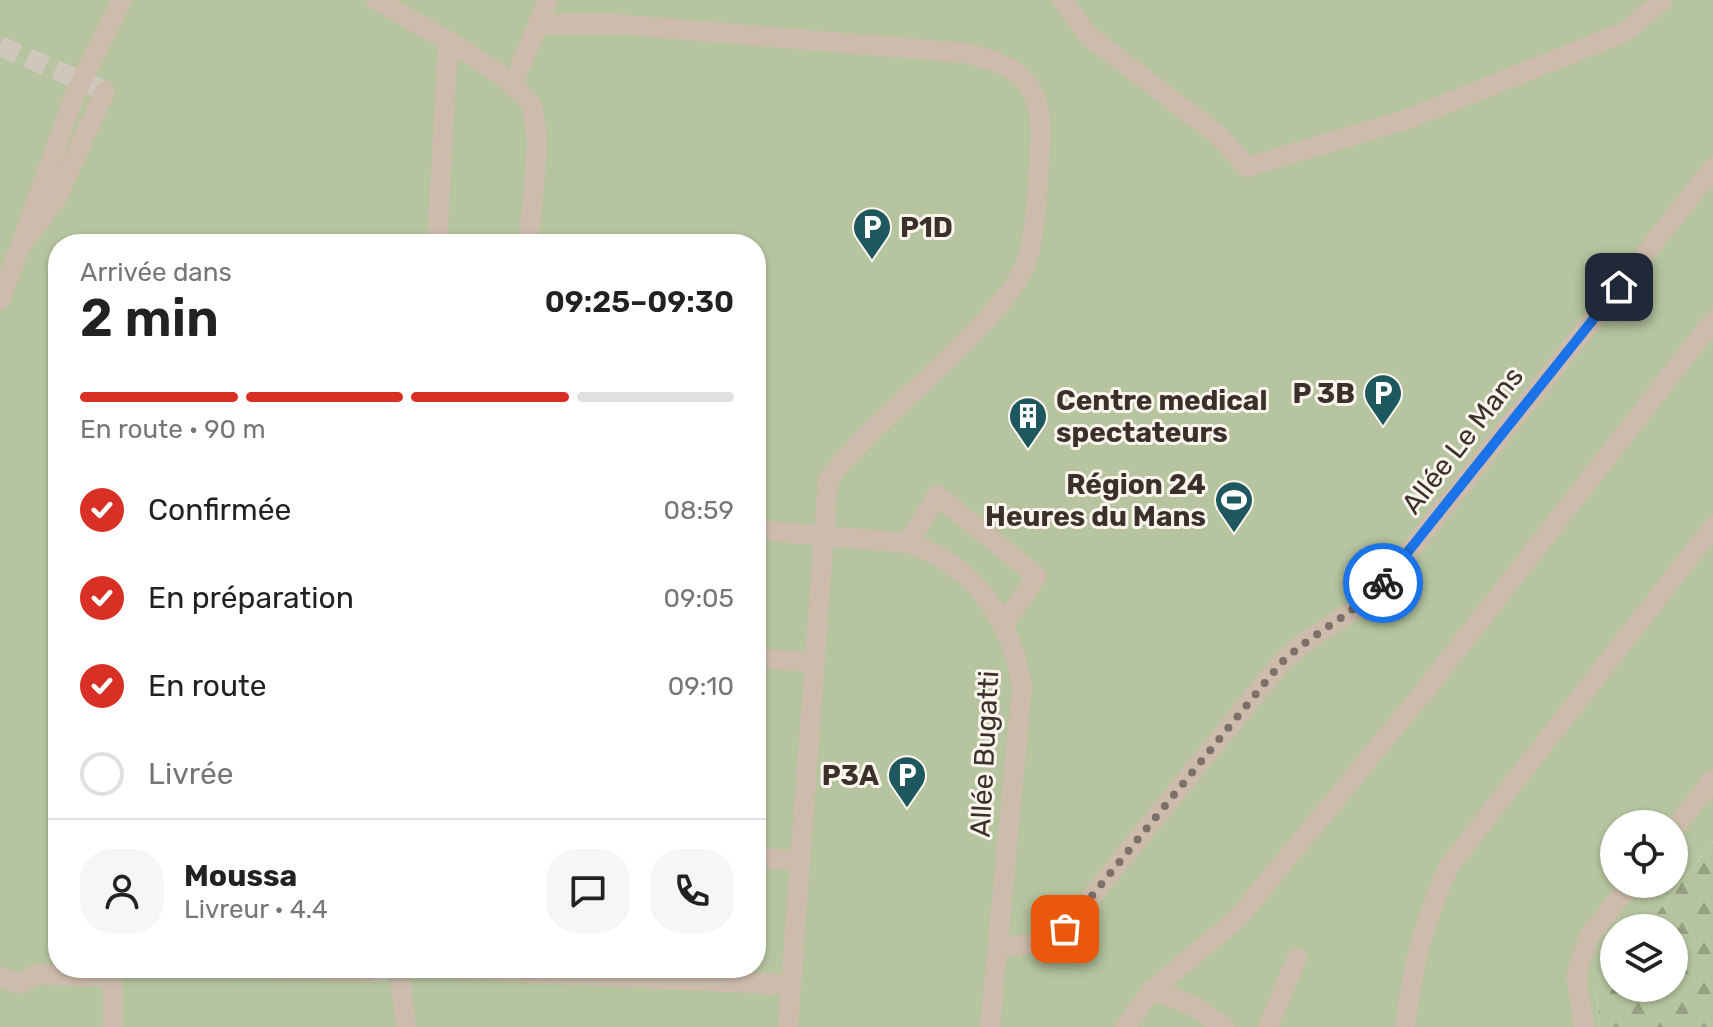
<!DOCTYPE html>
<html lang="fr">
<meta charset="utf-8">
<style>
body{margin:0;font-family:Rubik,sans-serif;background:#f6f6f6;color:#222;height:100vh;display:flex;flex-direction:column;font-size:30px;white-space:nowrap}
*{box-sizing:border-box;margin:0}
p{font-size:26px;color:#767676}
.icon{flex:none;width:44px;height:44px;fill:none;stroke:currentColor;stroke-width:2;stroke-linecap:round;stroke-linejoin:round}
.map{position:relative;flex:1;overflow:hidden}
.panel{position:absolute;left:48px;top:234px;width:718px;height:744px;display:flex;flex-direction:column;background:#fff;border-radius:32px;box-shadow:0 2px 6px #0004}
.panel>*{flex:none}
.controls{position:absolute;left:1600px;top:810px;display:grid;gap:16px}
.controls a{display:grid;place-items:center;width:88px;height:88px;border-radius:50%;background:#fff;box-shadow:0 2px 6px #0004;font-size:40px}
.pin{position:absolute;display:grid;place-items:center;width:68px;height:68px;color:#fff;margin:-34px;border-radius:16px;box-shadow:0 4px 12px #0006}
.courier{position:absolute;display:grid;place-items:center;width:80px;height:80px;margin:-40px;border:6px solid #1a73e8;border-radius:50%;background:#fff;color:#222;box-shadow:0 2px 10px #0007}
.overview em{font-style:normal;font-weight:600}
.overview div{display:flex;flex-direction:column-reverse}
.overview{display:flex;align-items:center;justify-content:space-between;height:136px;padding:0 32px}
h1{font-size:52px;font-weight:600;line-height:60px}
.bar{display:grid;grid-template-columns:repeat(4,1fr);gap:12px 8px;align-content:center;height:96px;padding:0 32px}
.bar i{height:10px;border-radius:6px;background:#e0e0e0}
.bar .selected{background:#d93025}
.bar p{grid-column:span 4}
.line{display:flex;align-items:center;gap:20px;padding:0 32px;border-top:2px solid #e0e0e0}
.line div{flex:1}
.round{display:grid;place-items:center;flex:none;width:84px;height:84px;border-radius:32px;background:#f6f6f6}
ol{padding:0 32px;list-style:none}
li{display:flex;align-items:center;gap:24px;height:88px}
li p{margin-inline-start:auto}
li .icon{padding:8px;border-radius:50%;background:#d93025;color:#fff;stroke-width:4}
li:last-child{color:#767676}
li i{width:44px;height:44px;border:4px solid #e0e0e0;border-radius:50%}
.map>svg:first-child{display:block}
</style>
<div class="map">
<svg width="1713" height="1027" viewBox="0 0 1713 1027">
<defs>
<pattern id="forest-firs" width="22" height="20" patternUnits="userSpaceOnUse" patternTransform="scale(2)"><rect width="22" height="20" fill="#b6c49f"/><path d="M5 1l3.5 6h-7zM16 11l3.5 6h-7z" fill="#95a082"/></pattern>
</defs>
<rect width="100%" height="100%" fill="#f4ebe0"/>
<!-- forest -->
<polygon fill="url(#forest-firs)" points="1713,842 1713,1027 1600,1027 1596,988 1614,966 1614,988 1674,988 1674,928 1645,928"/>
<!-- pitch -->
<path fill="#b6c49f" fill-rule="evenodd" d="M0,0h1713v842l-68,86h-31v38l-18,22 4,39h-1600zM58,244h698v724h-698zM1614,824h60v60h-60z"/>
<g fill="none" stroke-linecap="round" stroke-linejoin="round">
<!-- minor-tunnel -->
<g stroke="#cfc6bc" stroke-width="20" stroke-dasharray="20 10" stroke-linecap="butt">
<polyline points="0,46 105,91"/>
<polyline points="368,972 424,968"/>
</g>
<!-- minor -->
<g stroke="#cdbcab" stroke-width="20">
<path d="M376,0c32,19 145,77 156,108 11,35 -2,98 -3,136"/>
<polyline points="1062,0 1090,37 1218,135 1247,167 1405,120 1627,31 1663,0"/>
<path d="M538,24h77l349,29c58,12 80,31 76,93 -2,33 -3,83 -13,114 -7,22 -27,44 -41,60 -48,55 -116,104 -158,160l-40,547"/>
<polyline points="513,84 548,0"/>
<polyline points="437,244 448,43"/>
<polyline points="20,247 75,94 122,0"/>
<polyline points="0,300 20,247 57,197 105,91"/>
<path d="M756,530l152,13c67,22 104,77 114,144l-32,340"/>
<polyline points="908,543 937,495 1037,576 1005,622"/>
<polyline points="756,659 815,662"/>
<polyline points="1674,829 1713,779"/>
<polyline points="756,858 800,860"/>
<polyline points="998,946 1040,944 1065,929 1281,663 1302,644 1361,606 1393,572 1713,168"/>
<polyline points="113,968 113,1027"/>
<polyline points="229,968 368,972"/>
<polyline points="399,968 406,1027"/>
<polyline points="430,968 791,985"/>
<polyline points="0,977 21,984 37,974 114,978"/>
<polyline points="1153,989 1197,1008 1224,1027"/>
<polyline points="1125,1027 1153,989 1238,918 1427,688 1713,321"/>
<polyline points="1268,1027 1297,958"/>
<path d="M1405,1027c8,-65 18,-101 44,-161l264,-339"/>
<polyline points="1584,1027 1576,975 1588,938 1630,884"/>
</g>
</g>
<g fill="none" stroke-linecap="round" stroke-linejoin="round">
<!-- done -->
<path stroke="#7c716a" stroke-width="8" stroke-dasharray="0 14.4" d="M1065,929l216,-266c32,-30 71,-48 102,-80"/>
<!-- route -->
<polyline stroke="#1a73e8" stroke-width="10" points="1383,583 1619,287"/>
</g>
<!-- icons -->
<defs>
<symbol id="parking-pin" viewBox="-11 -11 22 30"><path d="M0 17L-7.5 6A9.5 9.5 0 1 1 7.5 6Z" fill="#1e585e" stroke="#fbf5ed"/><path d="M-3.5-5.5H1a3.5 3.5 0 0 1 0 7H-1V5.5H-3.5ZM-1-3.4V-.6H.8a1.4 1.4 0 0 0 0-2.8Z" fill="#fff"/></symbol>
<symbol id="building-pin" viewBox="-11 -11 22 30"><path d="M0 17L-7.5 6A9.5 9.5 0 1 1 7.5 6Z" fill="#1e585e" stroke="#fbf5ed"/><path d="M-4-6H4V6H1V3H-1V6H-4ZM-2.5-4.3h1.7v1.8h-1.7ZM.8-4.3h1.7v1.8H.8ZM-2.5-1h1.7V.8h-1.7ZM.8-1h1.7V.8H.8Z" fill="#fff"/></symbol>
<symbol id="stadium-pin" viewBox="-11 -11 22 30"><path d="M0 17L-7.5 6A9.5 9.5 0 1 1 7.5 6Z" fill="#1e585e" stroke="#fbf5ed"/><path d="M0-5a6.5 5 0 1 0 0 10a6.5 5 0 1 0 0-10ZM-3.5-1.8h7v3.6h-7Z" fill="#fff"/></symbol>
</defs>
<g fill-rule="evenodd">
<use href="#parking-pin" x="850" y="205" width="44" height="60"/>
<use href="#parking-pin" x="1361" y="371" width="44" height="60"/>
<use href="#building-pin" x="1006" y="394" width="44" height="60"/>
<use href="#stadium-pin" x="1212" y="478" width="44" height="60"/>
<use href="#parking-pin" x="885" y="753" width="44" height="60"/>
</g>
<g text-anchor="middle" stroke-width="6" stroke-linejoin="round" paint-order="stroke">
<!-- poi labels -->
<g font-size="28" font-weight="bold" fill="#3b302b" stroke="#fbf5ed" text-anchor="end">
<text x="900" y="237" text-anchor="start">P1D</text>
<text x="1355" y="403">P 3B</text>
<text x="1056" y="410" text-anchor="start">Centre medical<tspan x="1056" dy="32">spectateurs</tspan></text>
<text x="1206" y="494">Région 24<tspan x="1206" dy="32">Heures du Mans</tspan></text>
<text x="879" y="785">P3A</text>
</g>
<!-- street labels -->
<g font-size="28" fill="#3b302b" stroke="#fbf5ed">
<text transform="translate(1462 440) rotate(-52)" y="10">Allée Le Mans</text>
<text transform="translate(984 754) rotate(-87)" y="10">Allée Bugatti</text>
</g>
</g>
</svg>
<div class="controls">
<a><svg class="icon" aria-label="locate" viewBox="0 0 24 24"><circle cx="12" cy="12" r="6"/><path d="M12 2v4M12 18v4M2 12h4M18 12h4"/></svg></a>
<a><svg class="icon" aria-label="layers" viewBox="0 0 24 24"><path d="M12 4l9 5-9 5-9-5zM3 14l9 5 9-5"/></svg></a>
</div>
<div class="pin" style="left:1065px;top:929px;background:#ea580c"><svg class="icon" aria-label="bag" viewBox="0 0 24 24"><path d="M5 8h14l-1 12H6zM9 8a3 3 0 0 1 6 0"/></svg></div>
<div class="pin" style="left:1619px;top:287px;background:#1f2937"><svg class="icon" aria-label="home" viewBox="0 0 24 24"><path d="M3 11l9-7 9 7M6 9v11h12V9"/></svg></div>
<div class="courier" style="left:1383px;top:583px"><svg class="icon" aria-label="bike" viewBox="0 0 24 24"><circle cx="6" cy="16" r="4"/><circle cx="18" cy="16" r="4"/><path d="M6 16l4-8h5l3 8M10 8l3 8H6M13 5h3"/></svg></div>
<section class="panel">
<div class="overview"><div><h1>2 min</h1><p>Arrivée dans</p></div><em>09:25–09:30</em></div>
<div class="bar"><i class="selected"></i><i class="selected"></i><i class="selected"></i><i></i><p>En route · 90 m</p></div>
<ol>
<li><svg class="icon" aria-label="check" viewBox="0 0 24 24"><path d="M5 12l5 5 9-10"/></svg>Confirmée<p>08:59</p></li>
<li><svg class="icon" aria-label="check" viewBox="0 0 24 24"><path d="M5 12l5 5 9-10"/></svg>En préparation<p>09:05</p></li>
<li><svg class="icon" aria-label="check" viewBox="0 0 24 24"><path d="M5 12l5 5 9-10"/></svg>En route<p>09:10</p></li>
<li><i></i>Livrée</li>
</ol>
<div class="line" style="height:144px"><a class="round"><svg class="icon" aria-label="person" viewBox="0 0 24 24"><circle cx="12" cy="8" r="4"/><path d="M4 21q1-7 8-7t8 7"/></svg></a><div><b>Moussa</b><p>Livreur · 4.4</p></div><a class="round"><svg class="icon" aria-label="chat" viewBox="0 0 24 24"><path d="M4 5h16v11H9l-5 4z"/></svg></a><a class="round"><svg class="icon" aria-label="phone" viewBox="0 0 24 24"><path d="M5 4h4l2 5-3 2q2 4 5 5l2-3 5 2v4C11 20 4 13 5 4z"/></svg></a></div>
</section>
</div>
